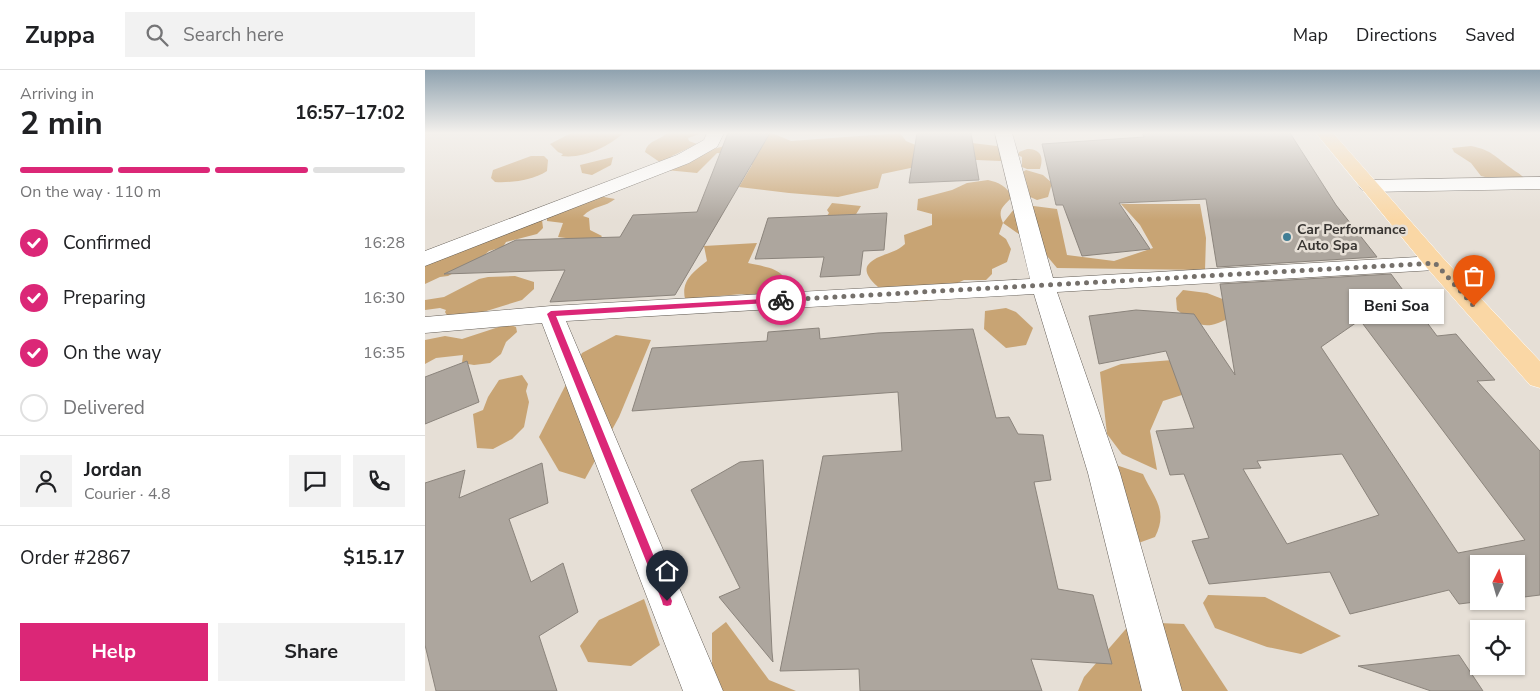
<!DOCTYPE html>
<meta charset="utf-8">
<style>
body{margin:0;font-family:"Nunito Sans",sans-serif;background:#f2f2f2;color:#202124;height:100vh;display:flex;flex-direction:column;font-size:19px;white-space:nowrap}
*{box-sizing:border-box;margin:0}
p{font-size:16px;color:#757577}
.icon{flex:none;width:28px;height:28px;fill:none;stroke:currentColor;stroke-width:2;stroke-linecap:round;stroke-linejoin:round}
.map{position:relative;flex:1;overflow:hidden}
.side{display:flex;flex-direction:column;background:#fff;width:425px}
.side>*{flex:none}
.needle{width:32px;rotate:5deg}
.controls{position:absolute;left:1045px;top:485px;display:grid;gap:10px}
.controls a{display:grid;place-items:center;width:55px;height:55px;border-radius:0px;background:#fff;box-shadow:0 1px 4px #0004;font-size:25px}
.pin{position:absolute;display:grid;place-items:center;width:42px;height:42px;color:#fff;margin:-51px -21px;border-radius:50% 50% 50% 0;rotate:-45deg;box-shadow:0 0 5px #0007}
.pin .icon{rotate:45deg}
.courier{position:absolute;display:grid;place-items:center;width:50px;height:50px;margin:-25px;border:4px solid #db2777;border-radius:50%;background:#fff;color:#222;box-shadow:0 1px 6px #0007}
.bubble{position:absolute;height:35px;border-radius:0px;background:#fff;box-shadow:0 1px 4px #0004;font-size:16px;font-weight:700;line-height:35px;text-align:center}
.head em{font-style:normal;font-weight:700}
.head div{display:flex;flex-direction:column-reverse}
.head{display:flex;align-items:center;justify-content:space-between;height:85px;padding:0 20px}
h1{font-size:32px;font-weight:700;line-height:38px}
.bar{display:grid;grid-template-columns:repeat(4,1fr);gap:8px 5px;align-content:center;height:60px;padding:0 20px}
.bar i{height:6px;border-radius:4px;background:#e0e0e0}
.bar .current{background:#db2777}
.bar p{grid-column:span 4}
.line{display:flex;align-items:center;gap:12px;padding:0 20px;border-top:1px solid #e0e0e0}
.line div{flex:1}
.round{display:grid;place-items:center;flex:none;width:52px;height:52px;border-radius:0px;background:#f2f2f2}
ol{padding:0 20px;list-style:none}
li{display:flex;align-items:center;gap:15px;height:55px}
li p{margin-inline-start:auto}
li .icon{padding:5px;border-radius:50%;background:#db2777;color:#fff;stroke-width:4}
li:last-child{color:#757577}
li i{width:28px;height:28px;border:2px solid #e0e0e0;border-radius:50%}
.button{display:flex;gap:10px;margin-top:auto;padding:10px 20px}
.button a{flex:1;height:58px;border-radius:0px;background:#db2777;color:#fff;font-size:20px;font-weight:700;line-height:58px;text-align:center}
.button a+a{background:#f2f2f2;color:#202124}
header{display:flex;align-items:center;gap:30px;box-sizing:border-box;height:70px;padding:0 25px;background:#fff;border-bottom:1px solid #e0e0e0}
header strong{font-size:24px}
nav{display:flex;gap:28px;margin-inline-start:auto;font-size:18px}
.search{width:350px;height:45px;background:#f2f2f2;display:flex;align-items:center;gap:12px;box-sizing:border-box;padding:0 18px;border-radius:0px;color:#757577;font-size:19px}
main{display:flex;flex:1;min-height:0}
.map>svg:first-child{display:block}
</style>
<header>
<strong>Zuppa</strong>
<div class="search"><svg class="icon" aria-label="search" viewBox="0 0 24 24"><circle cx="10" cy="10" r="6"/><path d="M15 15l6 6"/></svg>Search here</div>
<nav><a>Map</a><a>Directions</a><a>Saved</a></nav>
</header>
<main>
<section class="side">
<div class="head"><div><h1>2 min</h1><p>Arriving in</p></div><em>16:57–17:02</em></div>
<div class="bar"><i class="current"></i><i class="current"></i><i class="current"></i><i></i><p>On the way · 110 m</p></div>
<ol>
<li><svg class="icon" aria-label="check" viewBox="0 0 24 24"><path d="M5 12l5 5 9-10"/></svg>Confirmed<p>16:28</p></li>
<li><svg class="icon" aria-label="check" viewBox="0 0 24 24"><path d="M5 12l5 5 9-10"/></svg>Preparing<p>16:30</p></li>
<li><svg class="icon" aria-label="check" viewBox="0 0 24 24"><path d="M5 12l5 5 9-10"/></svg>On the way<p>16:35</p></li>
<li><i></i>Delivered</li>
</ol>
<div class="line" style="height:90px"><a class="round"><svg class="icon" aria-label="person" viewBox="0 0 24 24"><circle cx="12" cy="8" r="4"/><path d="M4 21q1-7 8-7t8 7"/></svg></a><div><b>Jordan</b><p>Courier · 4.8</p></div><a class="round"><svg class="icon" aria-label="chat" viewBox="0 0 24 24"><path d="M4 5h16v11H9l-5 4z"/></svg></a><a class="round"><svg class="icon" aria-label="phone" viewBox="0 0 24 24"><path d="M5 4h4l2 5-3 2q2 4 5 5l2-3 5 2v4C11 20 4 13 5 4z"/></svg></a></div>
<div class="line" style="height:65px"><div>Order #2867</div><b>$15.17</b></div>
<div class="button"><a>Help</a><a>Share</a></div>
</section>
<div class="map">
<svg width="1115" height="621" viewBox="0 0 1115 621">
<rect width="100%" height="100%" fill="#e6dfd6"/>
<!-- forest -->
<g fill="#c8a474">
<path d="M146,63h53c-17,14 -40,26 -63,23l2,-2 -5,-2 -8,-8z"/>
<path d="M242,63h35l-14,5 1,3 8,3 -25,12 -8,9 -19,-13c3,-12 14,-11 22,-19z"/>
<polygon points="338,63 347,63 366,71 475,63 481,71 498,78 495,96 457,104 453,118 413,127 364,123 314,117 327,95 317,84 292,83 272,103 241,100 264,85 312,73"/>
<polygon points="488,63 546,63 547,73 572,76 584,85 576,91 528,89 513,67"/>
<path d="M1046,76c21,4 24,11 40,22 6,5 11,6 15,13l-32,-2 -13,-3 -10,-13 -17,-11 -2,-4z"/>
<path d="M602,79c14,0 17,8 13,20h-13l-5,-2v-10l-4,-2 1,-3z"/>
<path d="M106,86h13l4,4 -1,11c-14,9 -35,12 -52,11l-4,-4 2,-8z"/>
<polygon points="188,87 186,95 167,105 157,103 155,95"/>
<polygon points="601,100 618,105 627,113 623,127 612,130 603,126 596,103"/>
<path d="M563,110c10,2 20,7 24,17 -9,10 -15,12 -9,26l15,-19 39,5 10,46 47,6 39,-13 -13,-23 -19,-21h79l6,34 -1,32 -148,-2 -15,-18 -39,-27 -4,11 7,5 5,10 -4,13 -15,7v5l-6,6h-22l-26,12 -11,9c-6,0 -13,1 -20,-1 -5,-1 -14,-3 -19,-6 -7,-4 -27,-19 -20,-29 10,-12 26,-10 37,-21l-1,-9 28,-10v-11l-15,-4 1,-11 34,-9 15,-7z"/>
<path d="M168,125l22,4c-9,8 -23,7 -32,17l6,2 1,12 12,6 -5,6 -39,-5 5,-14 -16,-2v-5z"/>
<polygon points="407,133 436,136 430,146 400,148 404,143 402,140"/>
<polygon points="117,150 118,158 112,164 81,172 78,177 64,181 56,188 23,206 15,207 0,214 0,193"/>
<path d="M332,173l-9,20c35,7 35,7 48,40l-54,-9 -57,5c-4,-18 8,-27 22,-38l-3,-15z"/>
<polygon points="90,206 109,212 109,219 97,230 55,243 23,247 20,242 21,240 15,238 0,240 0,230 19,227 54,209 63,207"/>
<path d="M758,220l24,3 18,7 7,16c-25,15 -33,11 -55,-6l-1,-12z"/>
<polygon points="581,238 591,242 608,258 601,275 581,278 559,259 560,241"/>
<polygon points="83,254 91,257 92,262 81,272 76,284 65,293 49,295 37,293 38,285 11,288 0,294 0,270 20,266 37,269"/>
<polygon points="191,265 226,270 194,347 160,409 134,401 114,367 157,283"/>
<polygon points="761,289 779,318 738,331 725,361 732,400 697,384 682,364 675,302 696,294"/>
<polygon points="97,305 103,314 101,321 104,332 99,357 87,369 68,379 52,378 48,344 58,340 63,327 74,310"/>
<path d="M688,394l30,10c10,23 26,36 12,63l-22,8z"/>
<polygon points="783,525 840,527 916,566 876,584 842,577 790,558 778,533"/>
<polygon points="219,529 235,575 206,596 163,592 155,576 174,550"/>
<polygon points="301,552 344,610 371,621 293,621 287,598 287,563"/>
<polygon points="707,552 759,554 803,621 653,621 659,607"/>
</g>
<!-- building -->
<g fill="#ada69e" stroke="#8b847c" fill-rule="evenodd">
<polygon points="303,63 345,63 250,225 125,232 140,200 19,204 91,170 195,167 208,145 272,142"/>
<polygon points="492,63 546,63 554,110 484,113"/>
<polygon points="717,63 865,63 911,135 952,187 792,197 781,129 694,133 725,179 657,186 638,135 631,135 617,74 719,67"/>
<polygon points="462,143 459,180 438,181 435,205 395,207 399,187 330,189 343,148"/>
<path d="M966,204l46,62 19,-2 39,46 -18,1 63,70v144l-24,3v-34h-37v37h4l-24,3 -10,-14 -99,24 -20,-42 -121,12 -17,-43 17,-3 -25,-64 -14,1 -14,-44 38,-3 -28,-77 -67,13 -10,-48 47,-6 58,4 41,61 -15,-91zM935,250l165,220 -67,13 -137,-206zM917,384l37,61 -92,29 -44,-75 18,-1 -4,-7z"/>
<polygon points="394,258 395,269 453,263 548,259 571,348 584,347 593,364 618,365 626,410 609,412 633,519 668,525 687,594 606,589 617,621 435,621 434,599 355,601 398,386 477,381 473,322 207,341 227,278 342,271 343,262"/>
<polygon points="42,291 54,332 0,354 0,307"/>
<polygon points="338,390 347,582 348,592 294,527 315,518 266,420 315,392"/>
<polygon points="117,393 123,433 84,449 106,512 138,493 153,542 114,566 132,621 11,621 0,575 0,413 40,400 34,428"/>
<polygon points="1034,585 1058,621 1006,621 933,596"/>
</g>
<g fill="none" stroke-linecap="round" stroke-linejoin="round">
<defs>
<g id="minor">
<polygon points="282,63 299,63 292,77 264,93 0,196 0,181 252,85 279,70"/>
<polygon points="570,63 587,63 628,208 1010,186 1018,188 1021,193 1018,198 1010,200 632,222 695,403 757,621 717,621 663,403 609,224 141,251 298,621 258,621 117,253 0,263 0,247 126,236 605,209"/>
<polygon points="1115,107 1115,119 944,122 937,120 934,116 937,112 944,110"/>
</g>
<polygon id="primary" points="891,63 908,63 1018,188 1115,291 1115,318 1105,315 1002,198"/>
</defs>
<!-- minor casing -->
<use href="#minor" stroke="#635d56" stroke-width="1"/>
<!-- primary casing -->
<use href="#primary" stroke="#fff" stroke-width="1"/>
<!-- minor -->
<use href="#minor" fill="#fff" fill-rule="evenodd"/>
<!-- primary -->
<use href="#primary" fill="#fad7a5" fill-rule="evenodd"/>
</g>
<!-- sky -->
<linearGradient id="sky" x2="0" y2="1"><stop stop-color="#8fa2af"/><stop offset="0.42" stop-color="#f4f1ed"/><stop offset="1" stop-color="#f4f1ed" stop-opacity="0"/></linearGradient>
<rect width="1115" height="150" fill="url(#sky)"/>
<!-- route -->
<polygon fill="#db2777" points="356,228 360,230 359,232 131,246 247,531 246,535 242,536 238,535 237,531 122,244 126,241"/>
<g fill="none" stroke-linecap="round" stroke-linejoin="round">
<!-- done -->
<polyline stroke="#75706b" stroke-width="5" stroke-dasharray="0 9" points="356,230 1010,193 1049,236"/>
</g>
<!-- markers -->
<circle fill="#417e95" stroke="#e6dfd6" stroke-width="2" cx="862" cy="167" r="5"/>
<g text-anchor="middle" stroke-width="5" stroke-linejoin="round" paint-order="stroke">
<!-- far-poi labels -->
<g font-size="14" font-weight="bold" fill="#383532" stroke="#e6dfd6" text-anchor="start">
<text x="872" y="164">Car Performance<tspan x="872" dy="16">Auto Spa</tspan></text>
</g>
</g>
</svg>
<div class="controls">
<a><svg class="needle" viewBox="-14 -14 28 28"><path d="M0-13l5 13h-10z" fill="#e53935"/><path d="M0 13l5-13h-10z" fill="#757577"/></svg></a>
<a><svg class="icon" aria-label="locate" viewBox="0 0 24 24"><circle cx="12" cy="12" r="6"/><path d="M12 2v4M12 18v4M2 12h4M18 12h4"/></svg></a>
</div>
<div class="pin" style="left:1049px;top:236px;background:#ea580c"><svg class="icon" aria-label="bag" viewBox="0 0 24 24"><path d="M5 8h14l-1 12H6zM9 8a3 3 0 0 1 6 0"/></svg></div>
<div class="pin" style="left:242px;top:531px;background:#1f2937"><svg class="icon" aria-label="home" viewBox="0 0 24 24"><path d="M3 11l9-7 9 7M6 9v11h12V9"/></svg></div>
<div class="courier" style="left:356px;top:230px"><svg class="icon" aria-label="bike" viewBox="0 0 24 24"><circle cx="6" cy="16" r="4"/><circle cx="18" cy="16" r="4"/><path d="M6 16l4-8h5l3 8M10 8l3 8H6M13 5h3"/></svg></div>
<div class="bubble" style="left:924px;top:219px;width:95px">Beni Soa</div>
</div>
</main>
